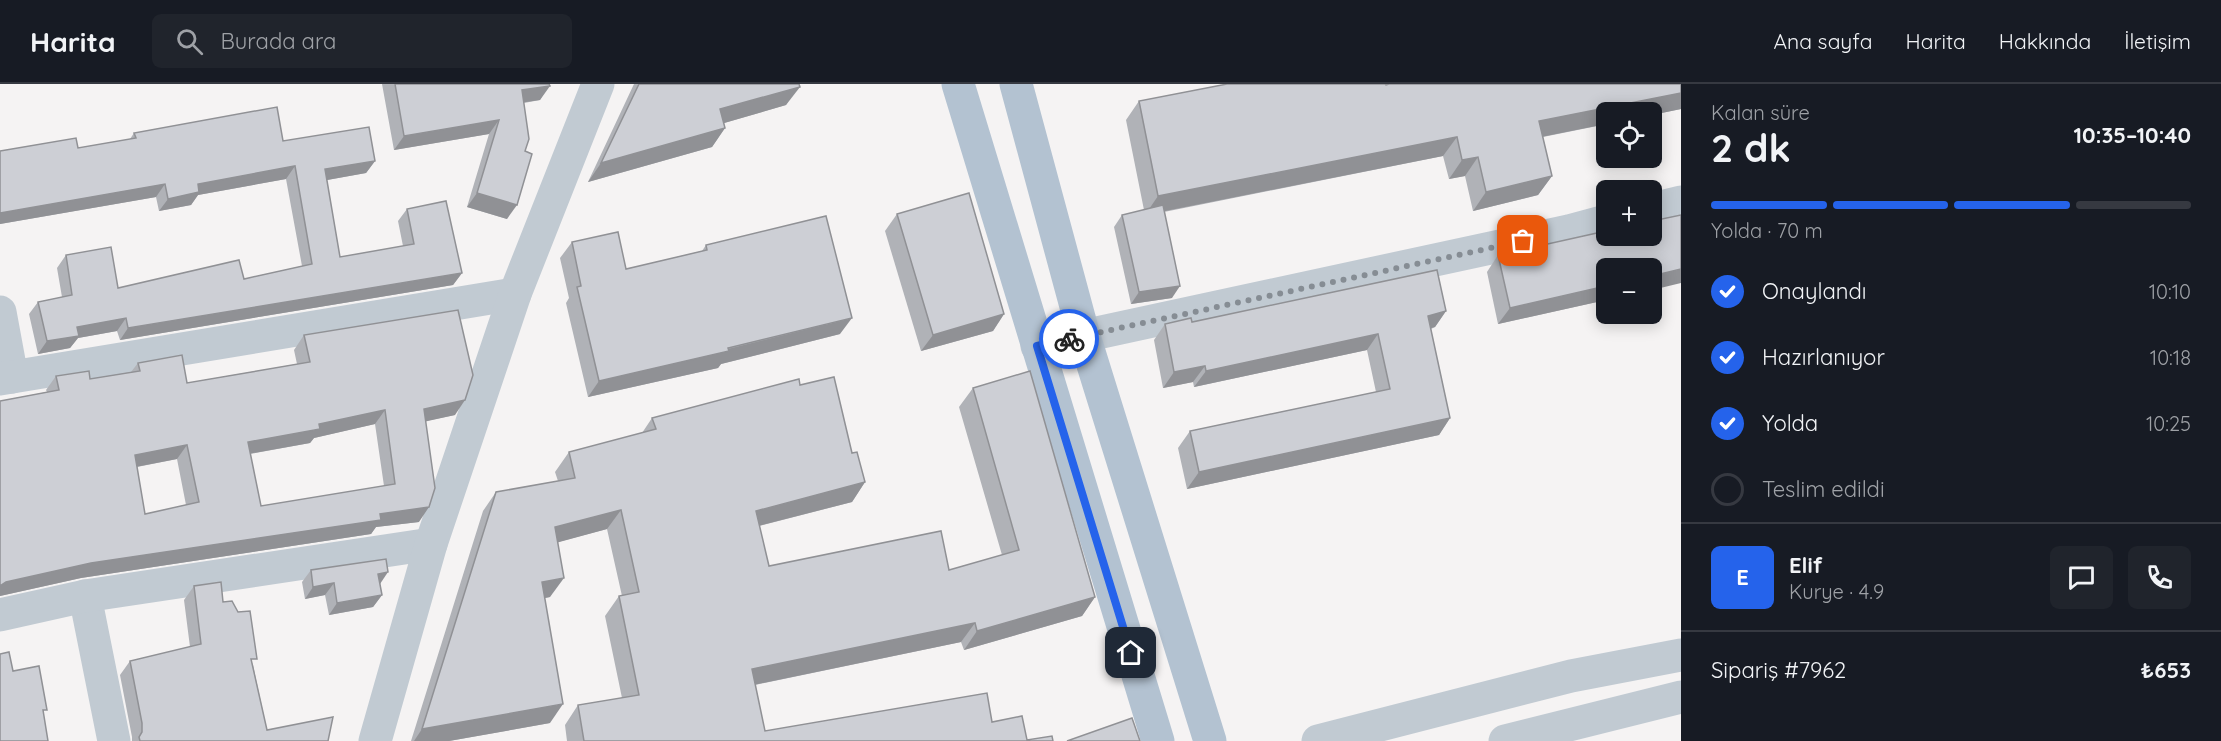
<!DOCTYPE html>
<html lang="tr">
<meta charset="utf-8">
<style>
body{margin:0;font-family:Quicksand,sans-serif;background:#20242c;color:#f1f3f6;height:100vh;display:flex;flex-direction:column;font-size:22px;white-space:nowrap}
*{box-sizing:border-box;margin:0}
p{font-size:20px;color:#9ea1a6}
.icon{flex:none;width:33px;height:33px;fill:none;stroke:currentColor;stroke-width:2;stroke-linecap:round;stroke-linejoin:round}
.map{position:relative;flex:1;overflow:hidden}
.side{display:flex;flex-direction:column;background:#171b24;width:540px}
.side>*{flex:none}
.buttons{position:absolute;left:1596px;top:18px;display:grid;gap:12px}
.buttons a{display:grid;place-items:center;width:66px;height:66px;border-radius:9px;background:#171b24;box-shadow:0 3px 15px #0003;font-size:30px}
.pin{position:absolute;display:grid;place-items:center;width:51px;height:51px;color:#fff;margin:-26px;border-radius:12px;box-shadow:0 3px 9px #0006}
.courier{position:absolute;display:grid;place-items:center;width:60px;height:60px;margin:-30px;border:4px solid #2563eb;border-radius:50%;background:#fff;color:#222;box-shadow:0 2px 8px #0007}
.headline em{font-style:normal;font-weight:700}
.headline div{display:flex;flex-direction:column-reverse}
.headline{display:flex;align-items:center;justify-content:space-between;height:102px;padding:0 30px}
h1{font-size:39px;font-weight:700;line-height:45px}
.bar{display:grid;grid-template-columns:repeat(4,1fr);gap:9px 6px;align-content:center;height:72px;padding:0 30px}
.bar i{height:8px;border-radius:4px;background:#363941}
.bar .selected{background:#2563eb}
.bar p{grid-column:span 4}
.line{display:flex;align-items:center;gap:15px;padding:0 30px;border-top:2px solid #363941}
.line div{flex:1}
.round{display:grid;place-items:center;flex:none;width:63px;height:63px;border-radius:9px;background:#20242c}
ol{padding:0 30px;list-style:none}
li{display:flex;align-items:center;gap:18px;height:66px}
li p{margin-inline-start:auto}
li .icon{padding:6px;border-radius:50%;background:#2563eb;color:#fff;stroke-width:4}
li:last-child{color:#9ea1a6}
li i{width:33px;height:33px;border:3px solid #363941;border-radius:50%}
header{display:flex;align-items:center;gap:36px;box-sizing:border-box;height:84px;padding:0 30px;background:#171b24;border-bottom:2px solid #363941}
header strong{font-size:28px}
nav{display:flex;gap:33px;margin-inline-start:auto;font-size:21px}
.search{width:420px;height:54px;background:#20242c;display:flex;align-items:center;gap:15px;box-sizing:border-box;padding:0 21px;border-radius:9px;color:#9ea1a6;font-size:22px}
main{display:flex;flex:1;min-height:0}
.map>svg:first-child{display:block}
</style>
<header>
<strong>Harita</strong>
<div class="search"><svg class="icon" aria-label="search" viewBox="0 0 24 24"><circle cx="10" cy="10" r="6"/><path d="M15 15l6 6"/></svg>Burada ara</div>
<nav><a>Ana sayfa</a><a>Harita</a><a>Hakkında</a><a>İletişim</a></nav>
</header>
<main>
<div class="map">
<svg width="1681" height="657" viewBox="0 0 1681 657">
<rect width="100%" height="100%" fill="#f5f3f3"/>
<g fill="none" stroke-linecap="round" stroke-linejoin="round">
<!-- minor -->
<g stroke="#c1cad2" stroke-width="33">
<polyline points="1652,125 1681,118"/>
<polyline points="0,228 12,293"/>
<polyline points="1037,262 1569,147 1606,137"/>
<polyline points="0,295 515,210"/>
<polyline points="85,512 114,657"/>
<polyline points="0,531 85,512 431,460"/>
<polyline points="375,657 431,460 515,210 598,0"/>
<polyline points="1318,657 1571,592 1681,571"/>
<polyline points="1505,657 1681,613"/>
</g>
<!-- major -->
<g stroke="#b3c2d1" stroke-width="33">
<polyline points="958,0 1158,657"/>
<polyline points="1016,0 1084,252 1210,657"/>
</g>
</g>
<!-- wall -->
<g fill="#b0b2b7" fill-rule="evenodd">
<polygon points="382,0 549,0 540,16 524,19 525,67 507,135 467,123 489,50 394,66"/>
<polygon points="634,0 799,0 786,21 724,39 725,44 712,63 588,98"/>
<polygon points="1681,0 1681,25 1543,53 1552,92 1538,111 1473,127 1465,92 1449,95 1443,72 1164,128 1172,214 1131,220 1114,143 1122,131 1144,126 1126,36 1139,17 1386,1"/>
<polygon points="134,49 283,57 375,77 366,89 327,96 340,173 403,162 398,137 407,125 462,189 453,201 120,256 117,247 78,254 70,264 38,270 29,230 38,218 62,213 57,184 66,171 118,204 244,195 302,182 286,95 198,111 191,121 159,127 156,113 0,140 0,67 78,64 130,55"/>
<polygon points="897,130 1004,230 993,247 921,267 885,147"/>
<polygon points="572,158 626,185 702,167 706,161 840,250 721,280 718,284 588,313 566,219 569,214 560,174"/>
<polygon points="1498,171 1606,184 1606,216 1498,240 1487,188"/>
<polygon points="1446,227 1435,243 1431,245 1450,334 1439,351 1187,405 1178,364 1190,347 1376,308 1367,266 1194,303 1193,298 1163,304 1154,256 1165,240 1192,238"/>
<path d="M304,251l151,80 -29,6 -7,101 -43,5 -5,7 -290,44 -81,18v-195l47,-9 -1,-2 10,-14 34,3 41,-7 7,-9 49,20 110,-19 -3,-14zM375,340l9,62 -123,20 -11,-52 60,-11 4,-5zM177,375l9,46 -41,9 -8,-47z"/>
<polygon points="800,301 852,369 865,398 852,418 759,442 769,482 949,486 1002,471 959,323 973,304 1095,513 1082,532 964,566 961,558 755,601 765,647 992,638 1027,656 1053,657 567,657 565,641 578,621 622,614 605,532 619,512 622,512 607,445 558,458 550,513 545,514 550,639 449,657 411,657 483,427 496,408 558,397 555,388 569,368 642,349 652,334"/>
<polygon points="311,486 380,500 382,511 373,523 329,531 325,511 305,515 302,498"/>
<polygon points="194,502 223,518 253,581 267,646 328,657 132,657 132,653 120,591 130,577 190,563 184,516"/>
</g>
<!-- shaded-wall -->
<g fill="#909195">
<polygon points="550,2 540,16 512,20 522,6"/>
<polygon points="800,3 786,21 707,44 720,25"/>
<polygon points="1681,9 1681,25 1652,31 1652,28 1606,28 1606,40 1526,56 1539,37"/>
<polygon points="499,36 489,50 394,66 404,52"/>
<polygon points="725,44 712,63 588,98 601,79"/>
<polygon points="1457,53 1443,72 1145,131 1158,112"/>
<polygon points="1478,73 1465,92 1449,95 1462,76"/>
<polygon points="375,77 366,89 316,98 325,85"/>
<polygon points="295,82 286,95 198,111 191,121 159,127 168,115 198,100"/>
<polygon points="1552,92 1538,111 1473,127 1486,108"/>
<polygon points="165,100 156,113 0,140 0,129"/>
<polygon points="477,109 517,121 507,135 467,123"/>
<polygon points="1681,185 1681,199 1652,206 1652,192"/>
<polygon points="462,189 453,201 120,256 128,244"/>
<polygon points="1180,202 1172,214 1131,220 1139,208"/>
<polygon points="1606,202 1606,216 1498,240 1510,224"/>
<polygon points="1446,227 1435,243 1416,248 1428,232"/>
<polygon points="1004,230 993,247 921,267 933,251"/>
<polygon points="126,234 117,247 78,254 70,264 38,270 47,257 77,243"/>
<polygon points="852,234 840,250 721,280 718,284 588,313 599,297"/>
<polygon points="1378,250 1367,266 1194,303 1206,287"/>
<polygon points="1205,282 1193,298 1163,304 1174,288"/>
<polygon points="465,316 455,331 414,340 424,325"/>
<polygon points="385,326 375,340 314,354 310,359 237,372 248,358 319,340"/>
<polygon points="1450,334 1439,351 1187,405 1199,388"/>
<polygon points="187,361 177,375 125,385 135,371"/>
<polygon points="865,398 852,418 742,446 756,427"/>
<polygon points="429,423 419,438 376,443 371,450 81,494 0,512 0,502 6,498 91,479 380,430"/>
<polygon points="621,426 607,445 541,463 555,443"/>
<polygon points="388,488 380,500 378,490"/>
<polygon points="564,494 550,513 529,517 542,498"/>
<polygon points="334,499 325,511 305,515 313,503"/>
<polygon points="382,511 373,523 329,531 337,519"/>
<polygon points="1095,513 1082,532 964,566 977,547"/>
<polygon points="975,539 961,558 739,604 752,585"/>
<polygon points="563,620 550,639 449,657 414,657 422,645"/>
</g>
<!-- building -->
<g fill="#cdcfd5" stroke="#909195" stroke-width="1.5" fill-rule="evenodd">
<polygon points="395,0 549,0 550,2 522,6 529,55 525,67 532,70 517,121 477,109 499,36 404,52"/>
<polygon points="639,0 799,0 800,3 720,25 725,44 601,79"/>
<polygon points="1227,0 1385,0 1386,1 1389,0 1681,0 1681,9 1539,37 1552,92 1486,108 1478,73 1462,76 1457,53 1158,112 1139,17"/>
<polygon points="277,23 283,57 369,43 375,77 325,85 340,173 414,160 407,125 446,117 462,189 128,244 126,234 77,243 79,252 47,257 38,218 72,211 66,171 111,163 118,204 239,176 244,195 312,180 295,82 198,100 199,108 168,115 165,100 0,129 0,67 76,54 78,64 136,54 134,49"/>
<polygon points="969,109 1004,230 933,251 897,130"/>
<polygon points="1163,121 1180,202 1139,208 1122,131"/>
<polygon points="1681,131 1681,185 1652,192 1652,184 1606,184 1606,202 1510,224 1498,171 1606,147 1606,152 1652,152 1652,137"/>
<polygon points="826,132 852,234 728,264 729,267 599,297 577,203 581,202 572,158 618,148 626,185 707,166 706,161"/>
<polygon points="1437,186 1446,227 1428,232 1450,334 1199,388 1190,347 1390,305 1378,250 1206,287 1205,282 1174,288 1165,240 1191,234 1192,238"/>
<path d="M458,226l15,65 -8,25 -41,9 11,79 -6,19 -49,7 1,6 -290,43 -85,19 -6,4v-185l59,-11 -3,-14 33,-5 1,8 50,-8 -2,-8 44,-8 5,28 123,-21 -6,-27zM385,326l10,74 -134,22 -13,-64 72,-13 -1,-5zM187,361l12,57 -54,12 -10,-59z"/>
<polygon points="1030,287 1095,513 977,547 975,539 752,585 765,647 987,609 992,638 1022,632 1027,656 1052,652 1053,657 584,657 578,621 639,611 619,512 639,508 621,426 555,443 564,494 542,498 563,620 422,645 496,408 575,394 569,368 656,345 652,334 799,295 800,301 834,293 852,369 857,368 865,398 756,427 769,482 941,447 949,486 1019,466 973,304"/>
<polygon points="386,475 388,488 378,490 382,511 337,519 334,499 313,503 311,486"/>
<polygon points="221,498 223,518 232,517 238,528 250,527 257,575 251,575 267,646 333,633 328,657 140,657 139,653 142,648 142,639 130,577 201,560 194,502"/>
<polygon points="9,568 13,587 39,582 47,626 43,626 48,657 0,657 0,570"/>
<polygon points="1132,634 1140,657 1067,657"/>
</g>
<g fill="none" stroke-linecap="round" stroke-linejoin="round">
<!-- done -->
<polyline stroke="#868d94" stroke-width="6" stroke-dasharray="0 10.8" points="1069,255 1523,157"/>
<!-- route -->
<polyline stroke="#2563eb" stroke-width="8" points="1069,255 1037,262 1131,569"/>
</g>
</svg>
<div class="buttons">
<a><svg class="icon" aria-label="locate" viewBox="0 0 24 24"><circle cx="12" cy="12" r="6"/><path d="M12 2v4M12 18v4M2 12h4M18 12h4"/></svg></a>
<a>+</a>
<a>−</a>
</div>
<div class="pin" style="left:1523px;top:157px;background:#ea580c"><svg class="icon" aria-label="bag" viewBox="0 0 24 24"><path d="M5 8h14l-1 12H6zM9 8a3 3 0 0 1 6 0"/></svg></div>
<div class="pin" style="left:1131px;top:569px;background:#1f2937"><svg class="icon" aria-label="home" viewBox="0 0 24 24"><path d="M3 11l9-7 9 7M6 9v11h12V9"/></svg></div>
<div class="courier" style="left:1069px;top:255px"><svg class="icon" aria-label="bike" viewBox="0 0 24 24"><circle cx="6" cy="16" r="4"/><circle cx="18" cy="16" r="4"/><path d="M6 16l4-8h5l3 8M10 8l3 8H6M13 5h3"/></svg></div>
</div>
<section class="side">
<div class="headline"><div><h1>2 dk</h1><p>Kalan süre</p></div><em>10:35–10:40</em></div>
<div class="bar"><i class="selected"></i><i class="selected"></i><i class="selected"></i><i></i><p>Yolda · 70 m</p></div>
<ol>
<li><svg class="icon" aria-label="check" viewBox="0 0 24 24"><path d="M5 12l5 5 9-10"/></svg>Onaylandı<p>10:10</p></li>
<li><svg class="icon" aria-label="check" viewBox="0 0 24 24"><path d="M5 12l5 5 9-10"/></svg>Hazırlanıyor<p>10:18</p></li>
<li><svg class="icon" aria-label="check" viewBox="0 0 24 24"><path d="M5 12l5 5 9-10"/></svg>Yolda<p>10:25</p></li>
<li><i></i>Teslim edildi</li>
</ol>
<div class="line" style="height:108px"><b class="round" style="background:#2563eb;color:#fff">E</b><div><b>Elif</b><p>Kurye · 4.9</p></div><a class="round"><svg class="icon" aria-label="chat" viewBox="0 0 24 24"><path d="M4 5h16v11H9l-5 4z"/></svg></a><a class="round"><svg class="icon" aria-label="phone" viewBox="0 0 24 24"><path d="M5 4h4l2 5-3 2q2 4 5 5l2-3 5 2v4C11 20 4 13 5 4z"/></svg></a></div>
<div class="line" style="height:78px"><div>Sipariş #7962</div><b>₺653</b></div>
</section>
</main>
